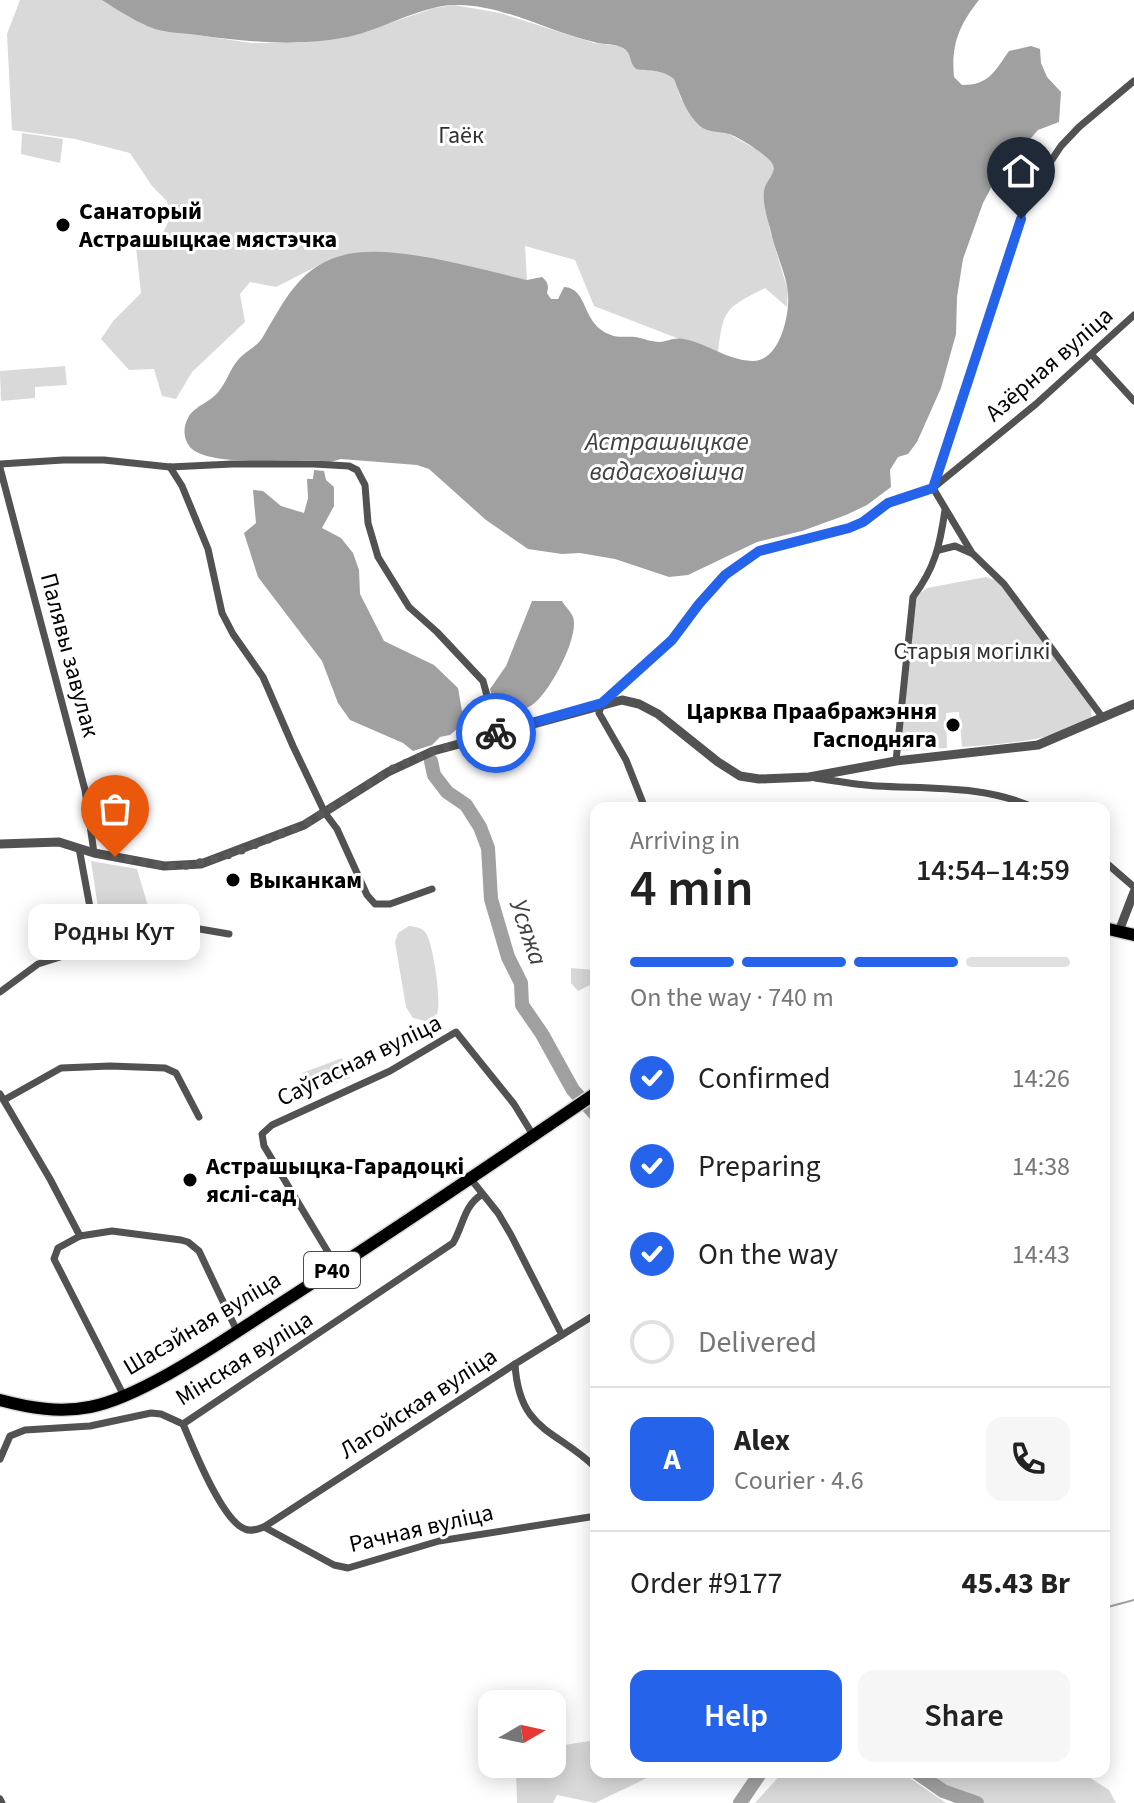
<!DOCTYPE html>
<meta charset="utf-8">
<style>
body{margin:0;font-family:"Source Sans 3",sans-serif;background:#f6f6f6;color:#222;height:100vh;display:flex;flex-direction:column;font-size:30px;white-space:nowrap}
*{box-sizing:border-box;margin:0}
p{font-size:26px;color:#767676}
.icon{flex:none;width:44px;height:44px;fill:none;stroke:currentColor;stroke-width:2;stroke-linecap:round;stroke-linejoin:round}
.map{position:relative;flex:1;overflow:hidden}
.details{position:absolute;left:590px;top:802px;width:520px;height:976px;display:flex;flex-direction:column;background:#fff;border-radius:16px;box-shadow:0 4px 20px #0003}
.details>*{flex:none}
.needle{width:52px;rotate:81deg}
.fabs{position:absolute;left:478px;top:1690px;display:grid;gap:16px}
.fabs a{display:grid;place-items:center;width:88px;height:88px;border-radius:16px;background:#fff;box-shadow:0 4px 20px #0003;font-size:40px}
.pin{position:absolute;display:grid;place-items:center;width:68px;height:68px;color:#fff;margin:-82px -34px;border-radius:50% 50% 50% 0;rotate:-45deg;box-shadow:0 0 8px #0007}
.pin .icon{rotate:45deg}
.courier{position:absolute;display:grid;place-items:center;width:80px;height:80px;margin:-40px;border:6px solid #2563eb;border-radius:50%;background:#fff;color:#222;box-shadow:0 2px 10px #0007}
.bubble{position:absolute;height:56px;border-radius:16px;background:#fff;box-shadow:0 4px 20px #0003;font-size:26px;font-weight:600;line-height:56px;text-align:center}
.overview em{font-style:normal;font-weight:600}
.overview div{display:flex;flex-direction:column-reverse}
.overview{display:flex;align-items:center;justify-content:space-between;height:136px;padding:0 40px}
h1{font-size:52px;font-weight:600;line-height:60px}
.bar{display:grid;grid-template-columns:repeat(4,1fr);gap:12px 8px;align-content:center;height:96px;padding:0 40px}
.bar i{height:10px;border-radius:6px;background:#e0e0e0}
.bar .active{background:#2563eb}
.bar p{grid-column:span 4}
.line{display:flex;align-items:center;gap:20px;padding:0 40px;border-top:2px solid #e0e0e0}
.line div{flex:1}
.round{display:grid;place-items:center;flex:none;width:84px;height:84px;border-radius:16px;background:#f6f6f6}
ol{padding:0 40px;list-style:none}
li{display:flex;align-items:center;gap:24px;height:88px}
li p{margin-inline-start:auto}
li .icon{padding:8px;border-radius:50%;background:#2563eb;color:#fff;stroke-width:4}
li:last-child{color:#767676}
li i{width:44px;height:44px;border:4px solid #e0e0e0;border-radius:50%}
.action{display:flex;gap:16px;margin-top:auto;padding:16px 40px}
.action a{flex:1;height:92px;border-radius:16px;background:#2563eb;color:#fff;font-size:32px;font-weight:600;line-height:92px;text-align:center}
.action a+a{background:#f6f6f6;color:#222}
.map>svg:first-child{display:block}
</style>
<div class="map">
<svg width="1134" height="1803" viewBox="0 0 1134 1803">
<rect width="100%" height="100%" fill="#fff"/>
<!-- green -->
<g fill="#d9d9d9">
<path d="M20,0h83l26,17 28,12 94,14h47l50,-6 86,-29 20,-3 46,8 94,30 26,3 7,5 8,17 33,5 6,6 7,20 48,35 39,22 6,9 -1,9 -9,20 6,37 18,60 -1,16 -22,-19c-39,20 -42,20 -47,66l-124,-48 -19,-46 -50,-14 2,34 -108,-23 -88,2 -55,28 -26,-5 -10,12 5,28 -53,50 -16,27 -14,-3 -8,-27 -25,1 -28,-31 13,-19 27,-27 -5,-46 23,-7 13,-25 -6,-15 -14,-14 -22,-33 -55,-14 -63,-9 -5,-96z"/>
<polygon points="22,133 63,139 60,163 21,154"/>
<polygon points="65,366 67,385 35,387 35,398 1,401 0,371"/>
<path d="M986,577l12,4 93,127 1,11c-36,22 -89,25 -130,28l-3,-35 -13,1 1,35 -46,3 13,-153 13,-10z"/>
<polygon points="91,861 137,869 152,920 102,934"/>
<path d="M409,926c7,1 12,1 17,7 7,11 16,69 11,81l-11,7 -13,-3 -7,-11 -11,-65 3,-9z"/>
<polygon points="571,968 595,970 596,982 578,991 571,983"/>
<polygon points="342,1058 350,1078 309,1093 302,1073"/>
<polygon points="596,1740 596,1772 645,1772 647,1778 595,1803 557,1795 553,1803 517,1803 516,1768 522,1764 552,1764 552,1747"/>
<polygon points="783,1772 901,1772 946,1803 755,1803"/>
<polygon points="909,1772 1081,1772 1109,1790 1116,1803 954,1803"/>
</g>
<!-- water -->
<g fill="#a0a0a0">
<path d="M102,0h877c-20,25 -28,45 -25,77l8,8c27,0 32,-13 47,-34l22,-5 9,3 1,14 6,14 14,15 -2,30 -21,8 -13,15 -10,1 -5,6 -27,51 -20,56 -6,38 -1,37 -15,54 -24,54 -9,12 -10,3 -8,13 1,17 -24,18 -21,10 -44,16 -45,11 -69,33 -19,2 -54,-18 -35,-6 -18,1 -34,-5 -42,-29 -57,-51 -12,-4 -76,-6 -11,3 -16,-2c-28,-1 -107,7 -124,-13 -7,-8 -7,-20 -2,-29 6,-12 23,-16 31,-27 8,-10 11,-22 19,-31 8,-10 20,-13 26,-25 22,-37 37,-71 84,-81 48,-10 130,15 179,26l15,-3c6,5 7,9 5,16l4,6h7l6,-12c25,1 17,38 47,48 7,3 16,1 24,2 8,1 16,5 24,5 8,0 15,-5 24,-3 22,3 43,21 69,22 28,1 38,-47 36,-68 -2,-21 -14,-43 -18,-65 -3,-11 -9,-30 -5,-41 3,-8 11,-14 8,-22 -2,-8 -36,-29 -44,-31 -9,-3 -21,-1 -29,-8 -13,-11 -20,-31 -26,-47 -14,-12 -35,-7 -39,-11 -6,-6 -3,-15 -12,-20 -8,-5 -20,-3 -29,-6 -46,-10 -93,-39 -141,-37 -35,2 -70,24 -105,32 -50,10 -100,5 -151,-2 -13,-2 -29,-2 -42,-6 -19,-7 -36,-18 -53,-29z"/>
<polygon points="314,470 324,471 326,480 334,487 334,506 322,528 341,538 353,553 359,570 360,594 384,641 434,665 458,688 464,723 450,735 440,737 432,745 413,751 403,743 350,720 338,703 322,661 258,577 244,533 256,523 253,490 263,491 281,506 304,513 308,498 307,479 313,479"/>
<path d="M532,601h30c3,5 9,11 11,16 7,19 -24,77 -41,88 -11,7 -23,8 -35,9l-7,-25 16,-23z"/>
</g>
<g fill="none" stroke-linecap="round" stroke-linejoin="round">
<!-- stream -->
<polyline stroke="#a0a0a0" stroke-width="2" points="1104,1608 1134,1600"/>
<!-- river -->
<g stroke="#a0a0a0" stroke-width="14">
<polyline points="431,761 434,775 447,792 466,805 480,827 488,848 491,899 508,957 521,983 522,1005 542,1034 573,1090 596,1115"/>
<polyline points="916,1772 943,1791 977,1803"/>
<polyline points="740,1803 761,1772"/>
</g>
<defs>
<g id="primary">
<polyline points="1104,928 1134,935"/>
<path d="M0,1400c30,8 59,13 90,7 53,-10 135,-68 182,-98 109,-70 217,-143 324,-216"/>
</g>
</defs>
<!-- primary casing -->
<use href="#primary" stroke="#dbdbdb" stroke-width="15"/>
<!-- minor -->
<g stroke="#525252" stroke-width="7">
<polyline points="1092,355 1134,401"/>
<polyline points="0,464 63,460 104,460 170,467 232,464 314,464 349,466 357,470 365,485 368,523 378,557 409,607 437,632 483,681 497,732"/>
<polyline points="170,467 182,486 208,549 222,613 233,634 263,677 293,746 325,813 337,829 367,895 375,904 390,904 432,889"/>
<polyline points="0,468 85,790 94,853"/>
<polyline points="939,550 955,546 971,553"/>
<polyline points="1103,718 1004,584 972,553 933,488 1029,194 1061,146 1079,127 1134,81"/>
<path d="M896,761l17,-164c22,-29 27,-52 32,-87"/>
<path d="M815,778c21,3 41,7 62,8 53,3 108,-1 158,22"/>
<polyline points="645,808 626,760 599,713 602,703 672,640 699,604 725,575 759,551 849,528 863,522 888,503 933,488 1036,404 1134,315"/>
<polyline points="79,848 97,945"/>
<polyline points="1104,861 1134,887"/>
<polyline points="0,992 38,964 139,932 182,926 229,934"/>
<polyline points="0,1094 50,1179 80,1236 58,1248 54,1259 124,1396"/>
<polyline points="4,1100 61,1068 110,1066 165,1068 176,1073 199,1117"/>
<polyline points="470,1178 498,1213 511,1235 562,1335"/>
<polyline points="80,1236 112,1231 181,1240 188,1242 199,1251 237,1331"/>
<polyline points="337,1267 264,1146 262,1134 272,1125 390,1071 456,1032 514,1104 533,1135"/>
<path d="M515,1364c4,68 41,65 81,104"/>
<path d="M183,1424c10,23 39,97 62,105 6,3 13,0 19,-2l251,-163 81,-50"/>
<path d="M183,1424l270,-181c10,-17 11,-37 28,-48"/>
<polyline points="0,1459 10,1436 25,1430 90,1426 151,1413 161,1414 183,1424"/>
<polyline points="264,1527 334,1565 348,1568 439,1541 596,1516"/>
<polyline points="0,1799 2,1803"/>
</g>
<!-- tertiary -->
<g stroke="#525252" stroke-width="9">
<polyline points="0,844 59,842 94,853 164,866 201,864 304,825 388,772 433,751 622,700 639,704 658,714 718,762 740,776 759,779 809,777 896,761 1038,745 1134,704"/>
<polyline points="1119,931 1134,892"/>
</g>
<!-- primary -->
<use href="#primary" stroke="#000" stroke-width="12"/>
</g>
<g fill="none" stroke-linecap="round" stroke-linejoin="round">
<!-- done -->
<polyline stroke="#595959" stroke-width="8" stroke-dasharray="0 14.4" points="115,857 164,866 185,866 233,854 304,825 394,768 433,751 496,733"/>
<!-- route -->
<polyline stroke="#2563eb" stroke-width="10" points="496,733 602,703 672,640 699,604 725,575 759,551 849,528 863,522 888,503 933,488 1021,219"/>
</g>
<!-- markers -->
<g fill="#000" stroke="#fff" stroke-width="3">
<circle cx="63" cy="225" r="8"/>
<circle cx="953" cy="725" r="8"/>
<circle cx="233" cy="880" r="8"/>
<circle cx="190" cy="1180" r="8"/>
</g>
<g text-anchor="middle" stroke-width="6" stroke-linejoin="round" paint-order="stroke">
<!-- shield labels -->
<rect fill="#fff" stroke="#4c4c4c" stroke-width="2" x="304" y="1252" width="56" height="36" rx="6"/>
<g font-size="22" font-weight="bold" fill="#000">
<text x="332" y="1278">Р40</text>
</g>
<!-- park labels -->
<g font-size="24" fill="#303030" stroke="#fff">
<text x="461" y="143">Гаёк</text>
<text x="972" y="659">Старыя могілкі</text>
</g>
<!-- poi labels -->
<g font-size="24" font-weight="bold" fill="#000" stroke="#fff" text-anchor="start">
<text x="79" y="219">Санаторый<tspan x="79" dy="28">Астрашыцкае мястэчка</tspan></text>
<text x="937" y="719" text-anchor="end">Царква Праабражэння<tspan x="937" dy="28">Гасподняга</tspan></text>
<text x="249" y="888">Выканкам</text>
<text x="206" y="1174">Астрашыцка-Гарадоцкі<tspan x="206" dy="28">яслі-сад</tspan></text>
</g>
<!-- street labels -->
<g font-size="24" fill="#000" stroke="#fff">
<text transform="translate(1049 364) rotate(-41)" y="8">Азёрная вуліца</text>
<text transform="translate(70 655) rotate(75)" y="8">Палявы завулак</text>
<text transform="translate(359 1060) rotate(-26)" y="8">Саўгасная вуліца</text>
<text transform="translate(202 1323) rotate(-31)" y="8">Шасэйная вуліца</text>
<text transform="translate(244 1358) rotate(-32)" y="8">Мінская вуліца</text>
<text transform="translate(418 1403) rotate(-33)" y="8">Лагойская вуліца</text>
<text transform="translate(421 1528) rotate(-13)" y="8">Рачная вуліца</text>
</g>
<!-- water labels -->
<g font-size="26" font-style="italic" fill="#414141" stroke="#fff">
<text x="667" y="450">Астрашыцкае<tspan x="667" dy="30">вадасховішча</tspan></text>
<text transform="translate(529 932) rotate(71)" y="9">Усяжа</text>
</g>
</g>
</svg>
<div class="fabs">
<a><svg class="needle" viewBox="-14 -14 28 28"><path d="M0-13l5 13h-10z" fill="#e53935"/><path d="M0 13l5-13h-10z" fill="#767676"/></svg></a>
</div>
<div class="pin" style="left:115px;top:857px;background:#ea580c"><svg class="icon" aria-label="bag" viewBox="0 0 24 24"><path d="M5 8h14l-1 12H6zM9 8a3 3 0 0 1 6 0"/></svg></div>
<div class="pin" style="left:1021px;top:219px;background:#1f2937"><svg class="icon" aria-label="home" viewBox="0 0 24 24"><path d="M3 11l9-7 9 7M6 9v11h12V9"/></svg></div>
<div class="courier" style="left:496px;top:733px"><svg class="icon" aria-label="bike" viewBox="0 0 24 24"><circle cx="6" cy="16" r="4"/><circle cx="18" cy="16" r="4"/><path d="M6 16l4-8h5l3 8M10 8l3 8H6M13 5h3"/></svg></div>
<div class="bubble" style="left:28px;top:904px;width:172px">Родны Кут</div>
<section class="details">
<div class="overview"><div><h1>4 min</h1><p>Arriving in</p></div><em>14:54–14:59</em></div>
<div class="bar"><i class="active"></i><i class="active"></i><i class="active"></i><i></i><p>On the way · 740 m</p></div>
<ol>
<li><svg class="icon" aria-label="check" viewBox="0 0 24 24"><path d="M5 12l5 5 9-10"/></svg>Confirmed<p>14:26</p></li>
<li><svg class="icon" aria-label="check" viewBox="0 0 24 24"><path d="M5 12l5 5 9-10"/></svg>Preparing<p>14:38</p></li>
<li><svg class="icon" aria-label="check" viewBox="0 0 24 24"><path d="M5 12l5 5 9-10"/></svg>On the way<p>14:43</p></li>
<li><i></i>Delivered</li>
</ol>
<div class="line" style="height:144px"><b class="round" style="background:#2563eb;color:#fff">A</b><div><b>Alex</b><p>Courier · 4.6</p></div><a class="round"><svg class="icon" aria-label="phone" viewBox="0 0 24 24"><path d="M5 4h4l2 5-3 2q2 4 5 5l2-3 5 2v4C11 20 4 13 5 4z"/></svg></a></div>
<div class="line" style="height:104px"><div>Order #9177</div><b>45.43 Br</b></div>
<div class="action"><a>Help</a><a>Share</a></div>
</section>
</div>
